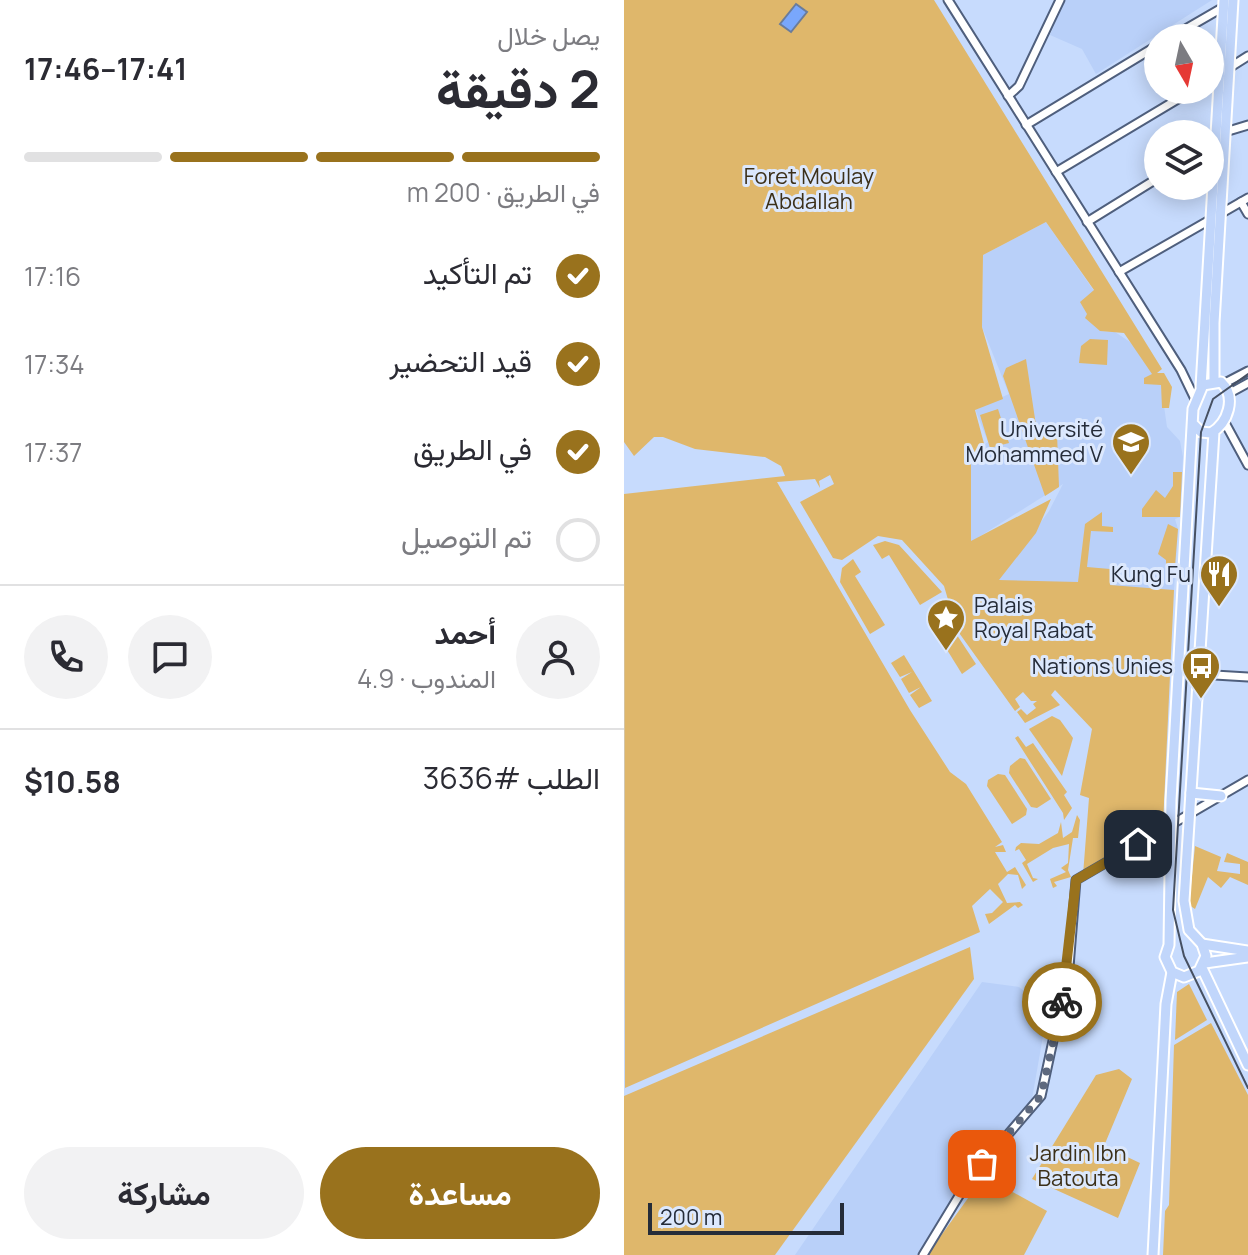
<!DOCTYPE html>
<html lang="ar">
<meta charset="utf-8">
<style>
body{margin:0;font-family:Manrope,Vazirmatn,sans-serif;background:#f2f2f3;color:#2b2b33;direction:rtl;height:100vh;display:flex;flex-direction:column;font-size:30px;white-space:nowrap}
*{box-sizing:border-box;margin:0}
p{font-size:26px;color:#7c7c81}
.icon{flex:none;width:44px;height:44px;fill:none;stroke:currentColor;stroke-width:2;stroke-linecap:round;stroke-linejoin:round}
.map{position:relative;flex:1;overflow:hidden;direction:ltr}
.panel{display:flex;flex-direction:column;background:#fff;width:624px}
.panel>*{flex:none}
.needle{width:52px;rotate:171deg}
.fabs{position:absolute;left:520px;top:24px;display:grid;gap:16px}
.fabs a{display:grid;place-items:center;width:80px;height:80px;border-radius:50%;background:#fff;box-shadow:0 4px 20px #0003;font-size:40px}
.scale{position:absolute;left:24px;bottom:20px;width:196px;box-sizing:border-box;padding-left:8px;border:4px solid #252c39;border-top:0;font-size:22px;line-height:28px;white-space:nowrap;color:#252c39;-webkit-text-stroke:6px #dce8fd;paint-order:stroke}
.pin{position:absolute;display:grid;place-items:center;width:68px;height:68px;color:#fff;margin:-34px;border-radius:16px;box-shadow:0 4px 12px #0006}
.courier{position:absolute;display:grid;place-items:center;width:80px;height:80px;margin:-40px;border:6px solid #99721d;border-radius:50%;background:#fff;color:#222;box-shadow:0 2px 10px #0007}
.headline em{font-style:normal;font-weight:700}
.headline div{display:flex;flex-direction:column-reverse}
.headline{display:flex;align-items:center;justify-content:space-between;height:136px;padding:0 24px}
h1{font-size:52px;font-weight:700;line-height:60px}
.bar{display:grid;grid-template-columns:repeat(4,1fr);gap:12px 8px;align-content:center;height:96px;padding:0 24px}
.bar i{height:10px;border-radius:6px;background:#e1e1e2}
.bar .on{background:#99721d}
.bar p{grid-column:span 4}
.line{display:flex;align-items:center;gap:20px;padding:0 24px;border-top:2px solid #e1e1e2}
.line div{flex:1}
.round{display:grid;place-items:center;flex:none;width:84px;height:84px;border-radius:42px;background:#f2f2f3}
ol{padding:0 24px;list-style:none}
li{display:flex;align-items:center;gap:24px;height:88px}
li p{margin-inline-start:auto}
li .icon{padding:8px;border-radius:50%;background:#99721d;color:#fff;stroke-width:4}
li:last-child{color:#7c7c81}
li i{width:44px;height:44px;border:4px solid #e1e1e2;border-radius:50%}
.cta{display:flex;gap:16px;margin-top:auto;padding:16px 24px}
.cta a{flex:1;height:92px;border-radius:48px;background:#99721d;color:#fff;font-size:32px;font-weight:700;line-height:92px;text-align:center}
.cta a+a{background:#f2f2f3;color:#2b2b33}
main{display:flex;flex:1;min-height:0}
.map>svg:first-child{display:block}
</style>
<main>
<div class="map">
<svg width="624" height="1255" viewBox="0 0 624 1255">
<rect width="100%" height="100%" fill="#c7dbfd"/>
<!-- built -->
<g fill="#b9d0f9">
<polygon points="441,0 588,0 472,74 458,49 426,35"/>
<polygon points="422,222 477,301 476,331 491,332 506,342 533,373 537,385 543,427 556,441 559,457 556,517 551,519 554,529 550,590 374,580 425,511 439,484 347,542 347,456 364,442 351,409 385,394 358,327 359,255"/>
<polygon points="358,982 395,987 408,998 419,1036 408,1099 341,1177 294,1255 171,1255"/>
</g>
<!-- green -->
<g fill="#dfb76b">
<polygon points="0,0 310,0 538,369 533,373 540,373 548,387 545,408 538,408 537,385 520,384 520,378 528,374 500,333 476,331 461,318 463,314 456,302 470,290 422,222 359,255 358,327 379,399 351,410 362,451 347,456 347,541 427,499 412,533 375,580 454,582 461,524 478,512 478,526 489,527 489,532 467,531 463,567 486,569 486,585 550,590 539,825 459,875 465,798 456,795 468,729 431,690 427,695 436,705 401,723 393,712 397,709 403,715 412,708 409,704 413,701 407,701 399,692 391,699 396,707 391,711 333,630 320,586 278,540 254,536 218,560 209,558 176,502 210,484 206,475 195,481 196,488 191,479 153,482 286,710 326,772 342,784 378,842 371,847 379,845 382,852 371,852 383,872 391,867 402,885 398,889 394,875 384,874 374,884 383,903 396,902 399,905 394,908 391,905 365,924 361,914 368,913 379,902 366,889 348,906 356,932 1,1088 0,494 161,476 157,466 141,457 71,449 39,437 30,437 10,456 0,442"/>
<polygon points="466,339 484,340 483,365 455,363 457,346"/>
<polygon points="402,359 413,432 433,433 435,487 421,496 379,376 382,368"/>
<polygon points="374,409 385,443 366,448 356,415"/>
<polygon points="549,472 558,472 556,517 518,517 518,509 532,490 541,498 549,486"/>
<polygon points="544,524 554,529 551,566 542,565 542,560 534,554"/>
<polygon points="261,541 275,545 318,592 296,605 265,555 258,559 249,545"/>
<polygon points="229,559 237,572 231,576 261,625 246,634 216,582 218,568"/>
<polygon points="325,623 352,664 338,674 312,632"/>
<polygon points="280,655 308,701 295,708 286,695 297,687 285,693 277,679 288,672 276,677 267,663"/>
<polygon points="428,716 436,720 449,738 438,776 405,729"/>
<polygon points="394,736 402,747 409,743 443,792 440,795 448,808 440,820 439,813 391,738"/>
<polygon points="396,758 401,759 427,799 413,808 407,807 385,773 386,766"/>
<polygon points="374,774 381,775 403,809 402,815 388,824 363,786 364,780"/>
<polygon points="453,815 456,820 454,838 449,838 444,870 447,877 430,882 433,886 429,888 426,879 442,872 437,868 444,863 445,844 429,848 403,864 409,878 414,879 409,882 398,863 402,860 395,849 391,851 392,847 397,843 415,844 434,833 437,822 439,838 448,832"/>
<polygon points="571,846 597,857 593,871 616,874 616,864 600,862 603,853 624,862 624,885 606,877 597,888 584,877 571,909 565,905"/>
<polygon points="346,947 350,979 151,1255 0,1255 0,1096"/>
<polygon points="565,984 583,1020 551,1040 553,992"/>
<polygon points="587,1023 624,1095 624,1255 539,1255 541,1211 545,1205 550,1045"/>
<polygon points="495,1069 508,1079 480,1146 516,1163 494,1218 408,1179 472,1075"/>
<polygon points="360,1176 423,1211 400,1255 303,1255"/>
</g>
<!-- building -->
<polygon fill="#79a7fc" stroke="#6a7c9b" stroke-width="2" points="172,4 183,12 167,32 156,24"/>
<g fill="none" stroke-linecap="round" stroke-linejoin="round">
<defs>
<g id="minor">
<polyline points="324,0 557,370 571,399"/>
<polyline points="546,38 603,5"/>
<polyline points="586,80 624,56"/>
<polyline points="384,96 395,86 436,0"/>
<polyline points="402,125 534,45"/>
<polyline points="601,132 624,125"/>
<polyline points="432,172 569,90"/>
<polyline points="617,202 624,214"/>
<polyline points="463,222 534,178"/>
<polyline points="495,272 624,198"/>
<polyline points="599,384 624,371"/>
<polyline points="604,394 624,383"/>
<polyline points="600,421 624,465"/>
<polyline points="574,674 624,677"/>
<polyline points="299,1255 344,1181 417,1096 445,967 452,880 624,780"/>
</g>
<g id="major">
<polyline points="590,381 590,323 609,0"/>
<polyline points="577,387 600,0"/>
<path d="M570,425l7,7 10,1c17,-10 26,-36 10,-51l-18,3 -10,24 -22,391 -2,145 -4,12 7,15 12,5 15,-6 7,-15 -4,-12 -13,-14 -5,-29 30,-469"/>
<polyline points="567,793 597,796"/>
<polyline points="578,944 624,951"/>
<polyline points="581,963 624,957"/>
<polyline points="578,968 624,1065"/>
<polyline points="529,1255 542,1004 548,972"/>
</g>
</defs>
<!-- minor casing -->
<use href="#minor" stroke="#4f5f7d" stroke-width="11"/>
<!-- major casing -->
<use href="#major" stroke="#fff" stroke-width="13"/>
<!-- minor -->
<use href="#minor" stroke="#fff" stroke-width="7"/>
<!-- major -->
<use href="#major" stroke="#c1d6fb" stroke-width="9"/>
<!-- tram -->
<polyline stroke="#465062" stroke-width="2" points="624,374 589,399 577,432 549,910 560,956 624,1088"/>
</g>
<g fill="none" stroke-linecap="round" stroke-linejoin="round">
<!-- done -->
<polyline stroke="#5e697e" stroke-width="8" stroke-dasharray="0 14.4" points="358,1164 417,1096 438,1002"/>
<!-- route -->
<polyline stroke="#99721d" stroke-width="10" points="438,1002 452,880 514,844"/>
</g>
<!-- icons -->
<defs>
<symbol id="university-pin" viewBox="-11 -11 22 30"><path d="M0 17L-7.5 6A9.5 9.5 0 1 1 7.5 6Z" fill="#99721d" stroke="#dce8fd"/><path d="M0-5L7-2L0 1L-7-2ZM-4 1L0 2.5L4 1V4Q0 6-4 4Z" fill="#fff"/></symbol>
<symbol id="restaurant-pin" viewBox="-11 -11 22 30"><path d="M0 17L-7.5 6A9.5 9.5 0 1 1 7.5 6Z" fill="#99721d" stroke="#dce8fd"/><path d="M-5-6h1v4h1v-4h1v4h1v-4h1v5L-1.5 .5V6h-2V.5L-5-1ZM5-6V6H3V1.5H1.5Q1.5-4 5-6Z" fill="#fff"/></symbol>
<symbol id="sight-pin" viewBox="-11 -11 22 30"><path d="M0 17L-7.5 6A9.5 9.5 0 1 1 7.5 6Z" fill="#99721d" stroke="#dce8fd"/><path d="M0-6L1.8-2.2L6-1.7L2.9 1.2L3.7 5.4L0 3.3L-3.7 5.4L-2.9 1.2L-6-1.7L-1.8-2.2Z" fill="#fff"/></symbol>
<symbol id="bus-pin" viewBox="-11 -11 22 30"><path d="M0 17L-7.5 6A9.5 9.5 0 1 1 7.5 6Z" fill="#99721d" stroke="#dce8fd"/><path d="M-5-6H5V4H4V6H2V4H-2V6H-4V4H-5ZM-3.5-4V0h7V-4ZM-3.5 1.2v1.5H-2V1.2ZM2 1.2v1.5H3.5V1.2Z" fill="#fff"/></symbol>
</defs>
<g fill-rule="evenodd">
<use href="#university-pin" x="485" y="420" width="44" height="60"/>
<use href="#restaurant-pin" x="573" y="552" width="44" height="60"/>
<use href="#sight-pin" x="300" y="596" width="44" height="60"/>
<use href="#bus-pin" x="555" y="644" width="44" height="60"/>
</g>
<g text-anchor="middle" stroke-width="6" stroke-linejoin="round" paint-order="stroke">
<!-- park labels -->
<g font-size="22" fill="#3c3019" stroke="#dce8fd">
<text x="185" y="184">Foret Moulay<tspan x="185" dy="25">Abdallah</tspan></text>
<text x="454" y="1161">Jardin Ibn<tspan x="454" dy="25">Batouta</tspan></text>
</g>
<!-- poi labels -->
<g font-size="22" fill="#252c39" stroke="#dce8fd" text-anchor="end">
<text x="479" y="437">Université<tspan x="479" dy="25">Mohammed V</tspan></text>
<text x="567" y="582">Kung Fu</text>
<text x="350" y="613" text-anchor="start">Palais<tspan x="350" dy="25">Royal Rabat</tspan></text>
<text x="549" y="674">Nations Unies</text>
</g>
</g>
</svg>
<div class="fabs">
<a><svg class="needle" viewBox="-14 -14 28 28"><path d="M0-13l5 13h-10z" fill="#e53935"/><path d="M0 13l5-13h-10z" fill="#7c7c81"/></svg></a>
<a><svg class="icon" aria-label="layers" viewBox="0 0 24 24"><path d="M12 4l9 5-9 5-9-5zM3 14l9 5 9-5"/></svg></a>
</div>
<div class="scale">200 m</div>
<div class="pin" style="left:358px;top:1164px;background:#ea580c"><svg class="icon" aria-label="bag" viewBox="0 0 24 24"><path d="M5 8h14l-1 12H6zM9 8a3 3 0 0 1 6 0"/></svg></div>
<div class="pin" style="left:514px;top:844px;background:#1f2937"><svg class="icon" aria-label="home" viewBox="0 0 24 24"><path d="M3 11l9-7 9 7M6 9v11h12V9"/></svg></div>
<div class="courier" style="left:438px;top:1002px"><svg class="icon" aria-label="bike" viewBox="0 0 24 24"><circle cx="6" cy="16" r="4"/><circle cx="18" cy="16" r="4"/><path d="M6 16l4-8h5l3 8M10 8l3 8H6M13 5h3"/></svg></div>
</div>
<section class="panel">
<div class="headline"><div><h1>2 دقيقة</h1><p>يصل خلال</p></div><em>17:41–17:46</em></div>
<div class="bar"><i class="on"></i><i class="on"></i><i class="on"></i><i></i><p>في الطريق · 200 m</p></div>
<ol>
<li><svg class="icon" aria-label="check" viewBox="0 0 24 24"><path d="M5 12l5 5 9-10"/></svg>تم التأكيد<p>17:16</p></li>
<li><svg class="icon" aria-label="check" viewBox="0 0 24 24"><path d="M5 12l5 5 9-10"/></svg>قيد التحضير<p>17:34</p></li>
<li><svg class="icon" aria-label="check" viewBox="0 0 24 24"><path d="M5 12l5 5 9-10"/></svg>في الطريق<p>17:37</p></li>
<li><i></i>تم التوصيل</li>
</ol>
<div class="line" style="height:144px"><a class="round"><svg class="icon" aria-label="person" viewBox="0 0 24 24"><circle cx="12" cy="8" r="4"/><path d="M4 21q1-7 8-7t8 7"/></svg></a><div><b>أحمد</b><p>المندوب · 4.9</p></div><a class="round"><svg class="icon" aria-label="chat" viewBox="0 0 24 24"><path d="M4 5h16v11H9l-5 4z"/></svg></a><a class="round"><svg class="icon" aria-label="phone" viewBox="0 0 24 24"><path d="M5 4h4l2 5-3 2q2 4 5 5l2-3 5 2v4C11 20 4 13 5 4z"/></svg></a></div>
<div class="line" style="height:104px"><div>الطلب #3636</div><b>$10.58</b></div>
<div class="cta"><a>مساعدة</a><a>مشاركة</a></div>
</section>
</main>
